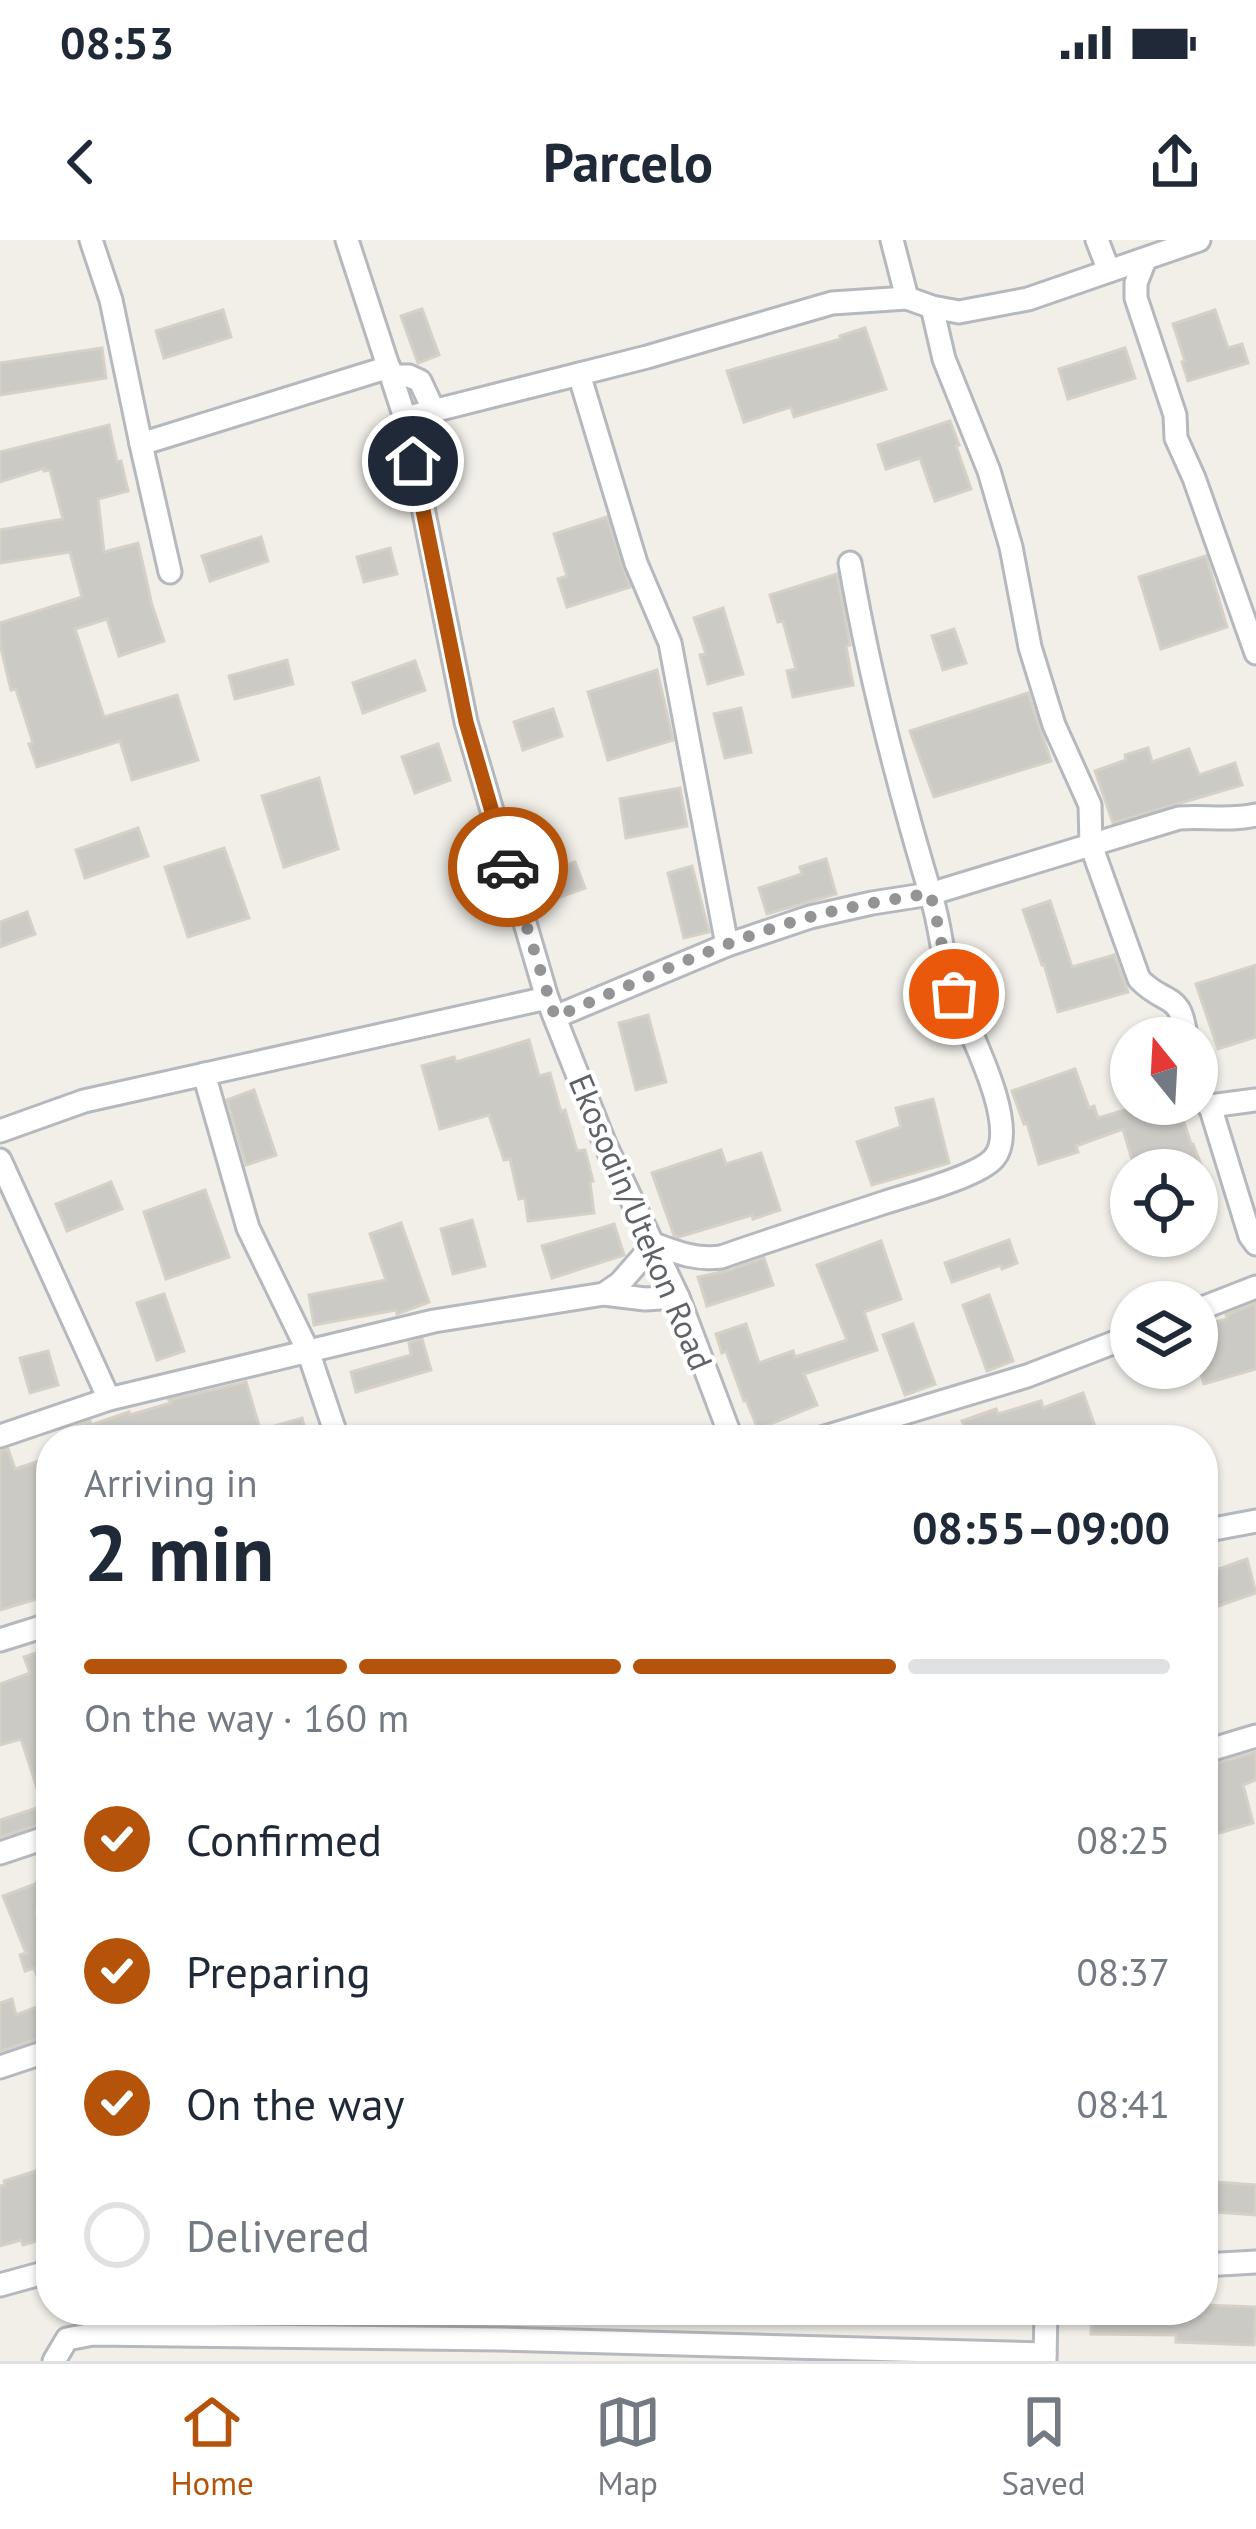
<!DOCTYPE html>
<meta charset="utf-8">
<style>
body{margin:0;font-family:"PT Sans",sans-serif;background:#f6f6f7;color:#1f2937;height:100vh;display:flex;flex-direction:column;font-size:45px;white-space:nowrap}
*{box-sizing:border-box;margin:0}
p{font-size:39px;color:#747a83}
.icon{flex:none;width:66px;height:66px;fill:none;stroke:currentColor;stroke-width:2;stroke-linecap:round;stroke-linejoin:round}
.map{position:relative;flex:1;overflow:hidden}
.side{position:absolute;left:36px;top:1185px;width:1182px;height:900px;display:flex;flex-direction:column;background:#fff;border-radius:48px;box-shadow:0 3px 9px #0004}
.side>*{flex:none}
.needle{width:78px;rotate:342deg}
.fabs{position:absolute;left:1110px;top:777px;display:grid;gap:24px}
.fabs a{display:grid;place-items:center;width:108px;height:108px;border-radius:50%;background:#fff;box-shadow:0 3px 9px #0004;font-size:60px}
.pin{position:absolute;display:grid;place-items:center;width:102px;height:102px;color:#fff;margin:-51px;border:6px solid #fff;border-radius:50%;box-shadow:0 3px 12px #0007}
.courier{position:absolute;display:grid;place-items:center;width:120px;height:120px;margin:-60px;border:9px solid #b45309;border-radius:50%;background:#fff;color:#222;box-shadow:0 3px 15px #0007}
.overview em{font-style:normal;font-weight:700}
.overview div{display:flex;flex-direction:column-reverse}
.overview{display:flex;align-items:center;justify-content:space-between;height:204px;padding:0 48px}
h1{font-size:78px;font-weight:700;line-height:90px}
.bar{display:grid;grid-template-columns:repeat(4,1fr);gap:18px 12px;align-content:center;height:144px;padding:0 48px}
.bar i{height:15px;border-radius:9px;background:#e0e1e3}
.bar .current{background:#b45309}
.bar p{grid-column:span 4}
ol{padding:0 48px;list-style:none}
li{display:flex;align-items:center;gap:36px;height:132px}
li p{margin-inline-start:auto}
li .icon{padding:12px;border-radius:50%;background:#b45309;color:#fff;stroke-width:4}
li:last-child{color:#747a83}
li i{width:66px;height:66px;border:6px solid #e0e1e3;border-radius:50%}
.status{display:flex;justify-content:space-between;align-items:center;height:84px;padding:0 60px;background:#fff;direction:ltr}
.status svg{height:33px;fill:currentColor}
header{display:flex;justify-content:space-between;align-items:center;height:156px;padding:0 48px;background:#fff;font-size:54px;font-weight:700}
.dock{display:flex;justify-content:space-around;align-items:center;height:168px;border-top:3px solid #e0e1e3;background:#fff;font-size:33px;color:#747a83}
.dock a{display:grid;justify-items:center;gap:6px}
.dock .current{color:#b45309}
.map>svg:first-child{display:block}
</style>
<div class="status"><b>08:53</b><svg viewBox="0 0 49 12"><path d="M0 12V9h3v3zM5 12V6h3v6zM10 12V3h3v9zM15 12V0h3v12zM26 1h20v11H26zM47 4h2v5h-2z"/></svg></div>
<header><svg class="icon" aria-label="back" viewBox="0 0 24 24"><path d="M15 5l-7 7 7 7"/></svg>Parcelo<svg class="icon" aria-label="share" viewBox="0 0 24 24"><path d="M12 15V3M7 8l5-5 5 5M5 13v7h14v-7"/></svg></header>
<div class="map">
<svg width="1256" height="2121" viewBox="0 0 1256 2121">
<rect width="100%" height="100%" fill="#f1efe8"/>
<!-- building -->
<g fill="#cccac5" stroke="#d6d1c6" stroke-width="3">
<polygon points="422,69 439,115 418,123 401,76"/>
<polygon points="223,70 231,97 164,118 156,91"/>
<polygon points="1215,70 1228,108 1242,104 1248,123 1188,141 1182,122 1185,121 1173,84"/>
<polygon points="865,88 886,149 794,177 791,167 744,182 727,131 841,99 840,96"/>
<polygon points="102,108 106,138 0,155 0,123"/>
<polygon points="1125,108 1135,138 1068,159 1059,129"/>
<polygon points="950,181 959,205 956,206 971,249 935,261 920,218 886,229 878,205"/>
<polygon points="109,185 117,222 121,221 128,251 98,259 104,312 138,303 152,365 164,401 119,416 107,379 75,389 104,477 177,455 198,520 132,540 120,501 37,527 29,504 33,503 16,449 11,450 0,404 0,383 82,357 70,312 0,323 0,290 63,279 50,230 44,231 44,228 0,242 0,212"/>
<polygon points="607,277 630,347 567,367 558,339 567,336 554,294"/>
<polygon points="261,297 268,321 210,341 202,316"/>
<polygon points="390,308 397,334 364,342 357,317"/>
<polygon points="1206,316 1227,387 1161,409 1139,337"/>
<polygon points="837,334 850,405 846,406 853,445 793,457 787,431 796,429 783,381 778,382 770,355"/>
<polygon points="723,368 743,434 708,444 700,415 706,414 694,378"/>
<polygon points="954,389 966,423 943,430 932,396"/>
<polygon points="287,420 293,444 235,459 229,436"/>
<polygon points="415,421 425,450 363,473 353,443"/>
<polygon points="657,430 673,500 608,520 588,452"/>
<polygon points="1028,453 1051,521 934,557 910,491"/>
<polygon points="741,468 751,512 725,518 714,474"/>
<polygon points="553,469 562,496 523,510 514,482"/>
<polygon points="438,504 450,540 415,553 402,517"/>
<polygon points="1148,508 1152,522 1189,509 1199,535 1235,523 1242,545 1113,583 1095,531 1126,520 1125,515"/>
<polygon points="319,538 338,609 284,627 262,556"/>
<polygon points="680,548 687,586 626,598 620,559"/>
<polygon points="138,588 148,616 85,638 76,610"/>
<polygon points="224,608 249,678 188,697 165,627"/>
<polygon points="826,619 836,654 767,674 759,648 802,634 800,627"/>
<polygon points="575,622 585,648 557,658 548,632"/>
<polygon points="692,626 709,692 684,698 668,633"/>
<polygon points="1050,661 1072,727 1114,715 1128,752 1058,772 1044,724 1042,725 1023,670"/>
<polygon points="27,672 35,694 0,707 0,682"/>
<polygon points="1256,725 1256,797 1218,809 1196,744"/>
<polygon points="648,775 666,842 636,850 619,783"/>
<polygon points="529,800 539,836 550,833 561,872 565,870 577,911 585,910 593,941 590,942 594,973 528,981 525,958 519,959 510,919 504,920 489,875 440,889 422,826 454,817 456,822"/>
<polygon points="1075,829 1089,868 1094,866 1098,878 1145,864 1178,864 1191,904 1193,904 1203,930 1135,930 1123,889 1076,906 1078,912 1039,924 1027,883 1024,884 1012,851"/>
<polygon points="254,850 276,915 246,925 227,860"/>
<polygon points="933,859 949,923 872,945 857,902 901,887 896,868"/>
<polygon points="721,910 726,924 761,913 780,970 753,979 752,975 679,997 674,995 652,933"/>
<polygon points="111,942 122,969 67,991 56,964"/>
<polygon points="205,950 229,1017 166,1039 144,972"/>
<polygon points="472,980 485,1026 453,1034 441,989"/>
<polygon points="401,983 429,1062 397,1074 396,1070 314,1085 309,1055 386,1040 370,994"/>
<polygon points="614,984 624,1015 552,1038 542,1006"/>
<polygon points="1009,1000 1017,1023 1002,1029 1001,1025 952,1042 945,1023"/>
<polygon points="881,1001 901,1059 864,1072 877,1110 804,1134 817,1165 758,1189 746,1160 744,1161 726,1111 722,1113 716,1094 746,1084 759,1123 793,1111 795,1117 847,1100 817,1025"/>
<polygon points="764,1018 773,1045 707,1066 698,1037 726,1031"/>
<polygon points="164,1054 184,1111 157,1120 137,1063"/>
<polygon points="989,1055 1013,1121 987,1131 963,1065"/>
<polygon points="1256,1063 1256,1129 1204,1144 1197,1121 1197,1087 1227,1079 1226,1075"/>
<polygon points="913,1084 935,1144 905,1155 883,1095"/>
<polygon points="422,1099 431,1130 356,1152 351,1132 411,1115 409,1103"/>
<polygon points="48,1111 58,1145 30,1153 20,1118"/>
<polygon points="246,1142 260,1189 223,1200 184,1200 180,1191 150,1200 143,1200 140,1192 115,1200 54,1200 54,1198 78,1189 77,1186 90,1181 91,1185 129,1172 130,1175 171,1163 169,1160"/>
<polygon points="1083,1153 1100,1200 969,1200 962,1181 996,1169 998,1174 1041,1161 1043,1168"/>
<polygon points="302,1178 306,1193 281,1200 241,1200 240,1196"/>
<polygon points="8,1209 15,1229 51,1217 51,1288 43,1290 51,1312 51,1355 0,1370 0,1211"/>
<polygon points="1247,1319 1256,1353 1218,1366 1207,1333"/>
<polygon points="51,1408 51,1484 44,1486 51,1504 51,1581 0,1597 0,1580 43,1566 21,1499 0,1505 0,1444 30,1433 24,1417"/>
<polygon points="1256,1512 1256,1540 1243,1545 1253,1583 1203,1598 1203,1527"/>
<polygon points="51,1638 51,1665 35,1672 47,1701 40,1704 51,1735 51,1795 0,1811 0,1763 12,1759 16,1775 47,1763 34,1728 25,1731 20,1715 26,1713 3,1656"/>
<polygon points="36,1931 51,1982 51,1997 23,2005 21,2000 0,2006 0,1946 5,1945 4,1941"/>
<polygon points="1203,1941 1256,1945 1255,1975 1203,1971"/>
<polygon points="1203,2065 1256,2067 1254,2105 1176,2102 1176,2095 1091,2094 1092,2070 1203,2070"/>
</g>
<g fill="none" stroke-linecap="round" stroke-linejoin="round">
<defs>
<g id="street">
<polyline points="91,0 111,60 141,204 389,127"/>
<polyline points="347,0 405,178 466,482 547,758 605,904 678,1057 732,1200"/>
<polyline points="892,0 907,58"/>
<polyline points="1097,0 1109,31"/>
<polyline points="1145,20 1136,43 1136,58 1175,175 1176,198 1194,238 1256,413"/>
<path d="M932,67l12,52 45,112 22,76 19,100 24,78 36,80 1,40 48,134c27,28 42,11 47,59"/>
<polyline points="579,134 636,323 670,403 727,705"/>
<polyline points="392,136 409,136 420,141 433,169"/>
<polyline points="405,178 647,117 832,63 907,58 932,67 959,72 1028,59 1199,0"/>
<polyline points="141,204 170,332"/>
<path d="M555,777l172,-72 83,-28 62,-14 58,-9 249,-76c26,-2 52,3 77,-3"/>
<polyline points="204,834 248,988 308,1111 338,1200"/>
<polyline points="1197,853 1200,860 1210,866 1256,860"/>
<polyline points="1210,866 1250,996 1256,1004"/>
<polyline points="0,891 84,861 547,758"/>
<polyline points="0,920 109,1159"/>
<path d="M604,1054l16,-11 34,-39c24,9 42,16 67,13 55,-19 110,-37 165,-55 25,-8 93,-26 108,-44 27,-31 -26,-129 -39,-162 -13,-32 -13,-65 -23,-97 -34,-113 -62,-220 -82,-336"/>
<polyline points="1197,1070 1256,1047"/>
<polyline points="0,1196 109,1159 434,1081 604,1054 645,1059 678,1057"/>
<polyline points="815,1200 1027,1136 1131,1096"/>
<polyline points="1203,1291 1256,1281"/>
<polyline points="0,1400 51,1384"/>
<polyline points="1203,1512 1256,1496"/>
<polyline points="0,1613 51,1596"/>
<polyline points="0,1827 51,1810"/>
<polyline points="1203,2025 1256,2022"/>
<polyline points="0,2045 51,2031"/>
<polyline points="54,2121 67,2099 93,2094 499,2099 1045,2114"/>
<polyline points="1045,2121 1046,2070"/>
</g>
</defs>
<!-- street casing -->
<use href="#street" stroke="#b5b8bc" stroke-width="27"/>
<!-- street -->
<use href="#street" stroke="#fff" stroke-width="21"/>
</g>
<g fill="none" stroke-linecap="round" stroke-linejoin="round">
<!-- done -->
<path stroke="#929495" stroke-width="12" stroke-dasharray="0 21.6" d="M508,627l47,150c84,-35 169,-77 258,-101 38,-10 78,-16 117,-23 10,34 13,68 24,101"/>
<!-- route -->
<polyline stroke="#b45309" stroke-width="15" points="413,221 466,482 508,627"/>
</g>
<g text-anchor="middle" stroke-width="9" stroke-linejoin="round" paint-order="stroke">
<!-- street labels -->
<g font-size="33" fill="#5f6368" stroke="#fff">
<text transform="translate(641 982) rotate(67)" y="12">Ekosodin/Utekon Road</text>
</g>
</g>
</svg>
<div class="fabs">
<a><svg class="needle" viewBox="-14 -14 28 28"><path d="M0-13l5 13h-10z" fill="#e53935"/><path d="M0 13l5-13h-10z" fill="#747a83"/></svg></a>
<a><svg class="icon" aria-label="locate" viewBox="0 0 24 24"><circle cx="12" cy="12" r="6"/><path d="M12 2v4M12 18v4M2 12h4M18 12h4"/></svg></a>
<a><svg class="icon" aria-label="layers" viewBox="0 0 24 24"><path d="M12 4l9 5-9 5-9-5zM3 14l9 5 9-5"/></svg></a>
</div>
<div class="pin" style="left:954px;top:754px;background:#ea580c"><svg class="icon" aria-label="bag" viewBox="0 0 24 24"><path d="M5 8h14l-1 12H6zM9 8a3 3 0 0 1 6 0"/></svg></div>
<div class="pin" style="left:413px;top:221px;background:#1f2937"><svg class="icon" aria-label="home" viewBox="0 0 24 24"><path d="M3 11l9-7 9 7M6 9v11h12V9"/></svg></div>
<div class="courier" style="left:508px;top:627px"><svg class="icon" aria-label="car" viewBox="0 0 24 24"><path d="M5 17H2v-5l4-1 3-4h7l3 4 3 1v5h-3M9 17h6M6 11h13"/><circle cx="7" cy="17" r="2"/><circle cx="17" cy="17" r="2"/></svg></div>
<section class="side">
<div class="overview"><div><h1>2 min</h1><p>Arriving in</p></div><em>08:55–09:00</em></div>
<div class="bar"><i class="current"></i><i class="current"></i><i class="current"></i><i></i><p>On the way · 160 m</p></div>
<ol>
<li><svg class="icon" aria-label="check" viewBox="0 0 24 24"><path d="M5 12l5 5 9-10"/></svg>Confirmed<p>08:25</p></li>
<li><svg class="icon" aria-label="check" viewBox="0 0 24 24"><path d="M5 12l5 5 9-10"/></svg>Preparing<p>08:37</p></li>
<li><svg class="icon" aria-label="check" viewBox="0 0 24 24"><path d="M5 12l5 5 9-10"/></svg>On the way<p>08:41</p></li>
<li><i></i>Delivered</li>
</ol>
</section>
</div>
<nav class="dock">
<a class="current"><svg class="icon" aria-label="home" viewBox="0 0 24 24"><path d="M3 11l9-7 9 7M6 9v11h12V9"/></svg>Home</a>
<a><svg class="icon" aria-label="map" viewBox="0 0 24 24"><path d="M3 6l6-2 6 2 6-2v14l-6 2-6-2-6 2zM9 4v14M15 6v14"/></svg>Map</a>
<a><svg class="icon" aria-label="saved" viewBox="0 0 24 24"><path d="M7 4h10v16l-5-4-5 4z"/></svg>Saved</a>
</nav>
